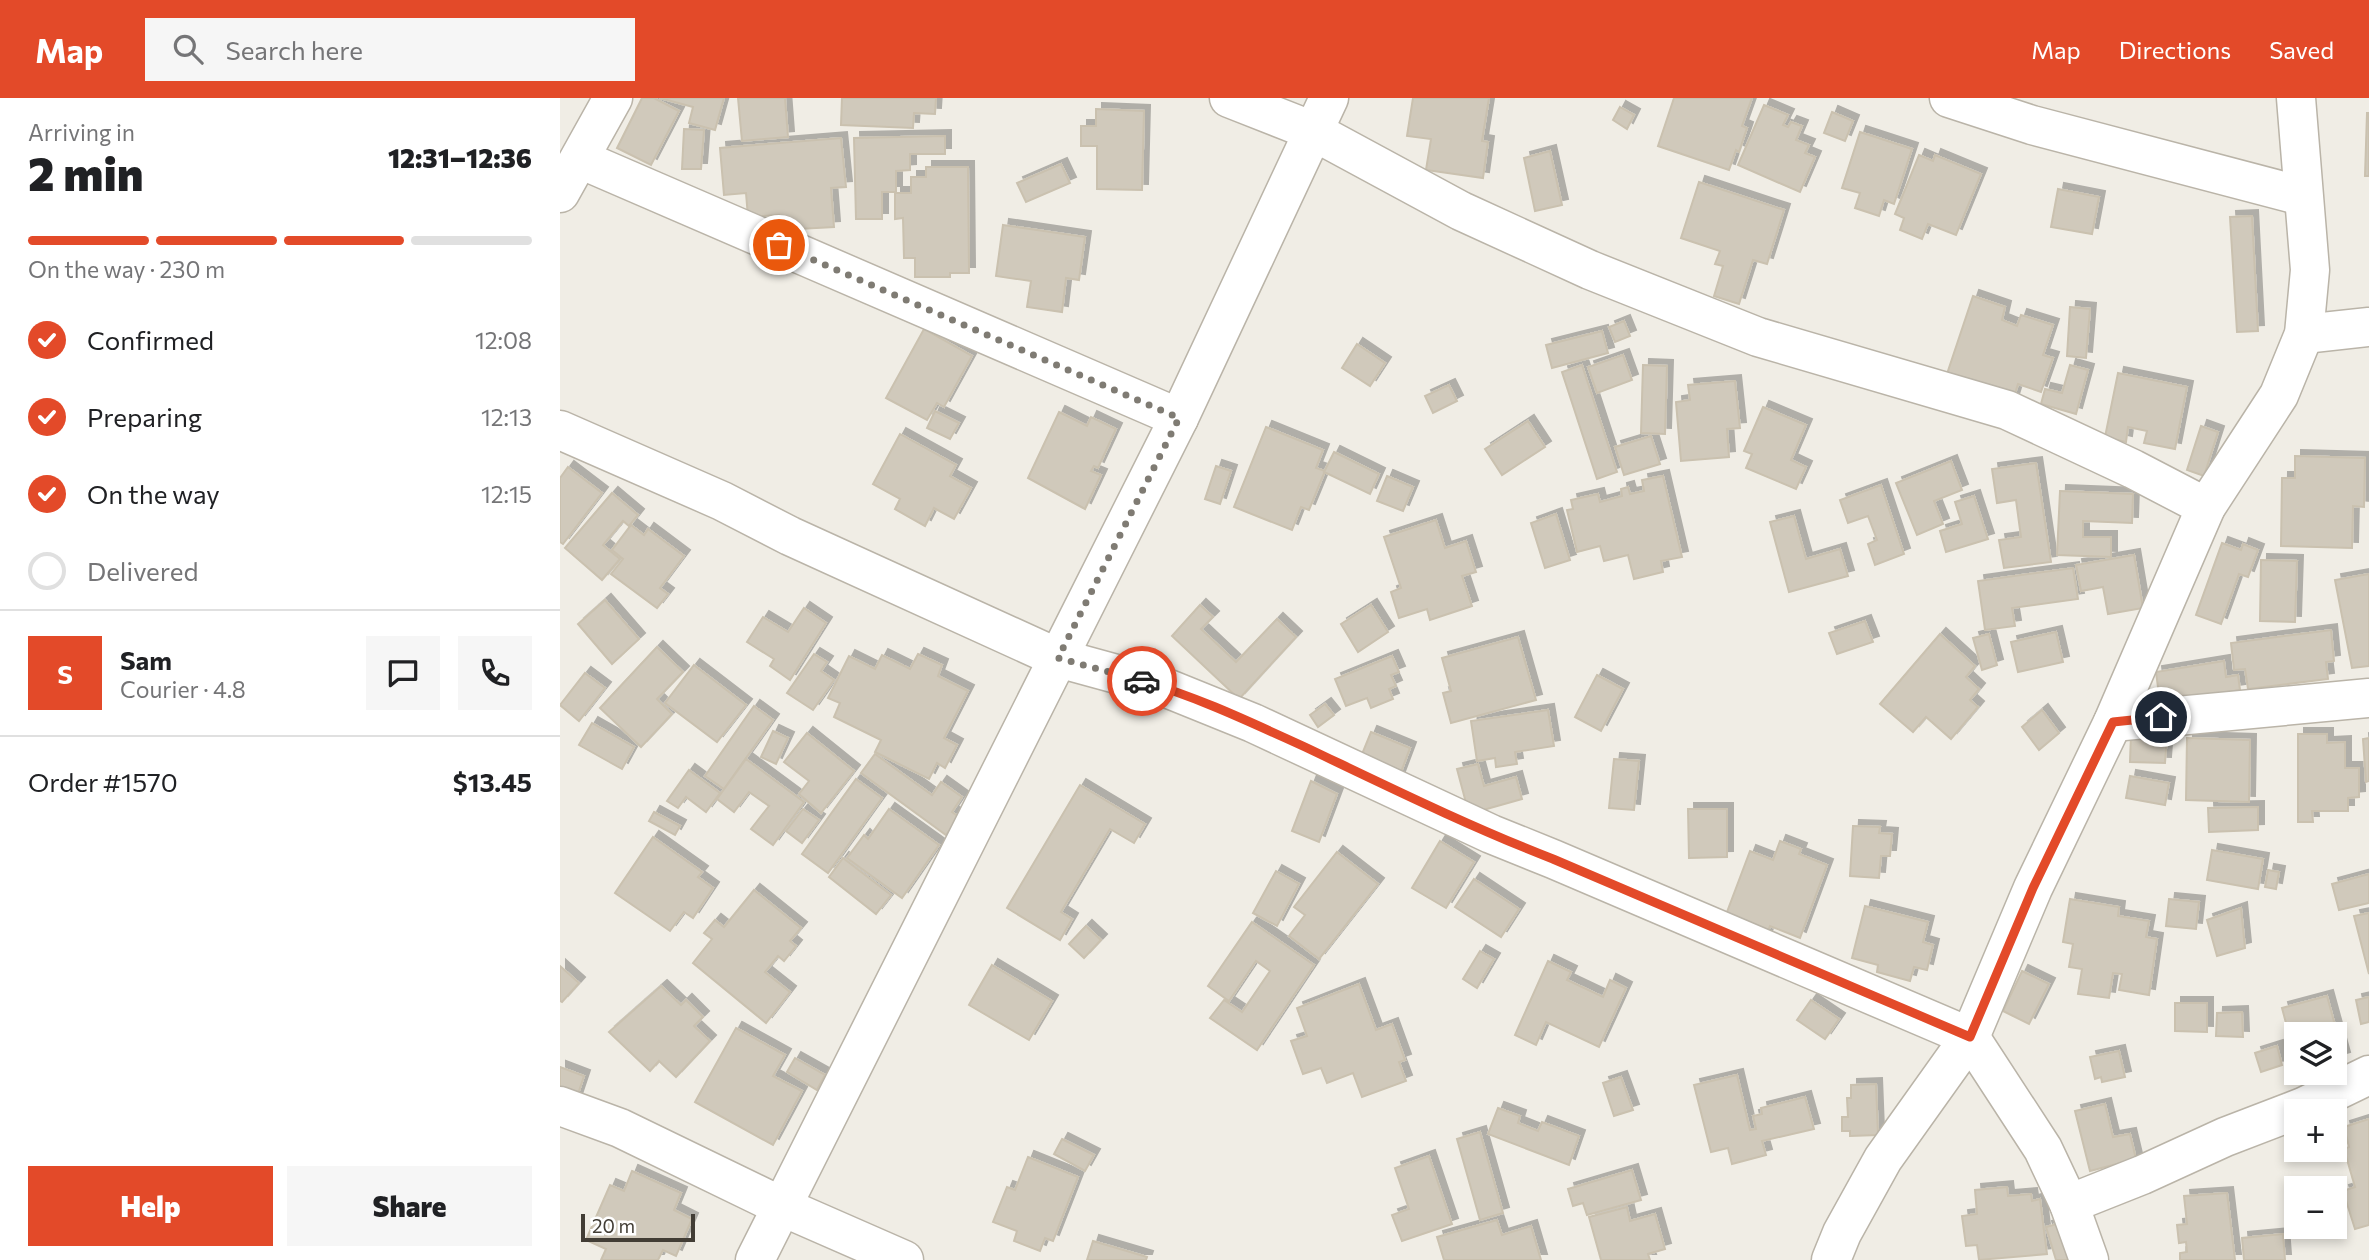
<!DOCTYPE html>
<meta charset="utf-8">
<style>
body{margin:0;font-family:Commissioner,sans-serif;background:#f6f6f6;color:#202124;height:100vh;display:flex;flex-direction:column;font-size:26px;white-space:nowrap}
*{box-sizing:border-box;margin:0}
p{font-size:23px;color:#757577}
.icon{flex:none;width:38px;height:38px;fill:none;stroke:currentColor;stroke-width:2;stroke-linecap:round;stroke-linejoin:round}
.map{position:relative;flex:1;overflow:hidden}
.panel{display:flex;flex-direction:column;background:#fff;width:560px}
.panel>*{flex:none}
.fabs{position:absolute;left:1724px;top:924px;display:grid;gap:14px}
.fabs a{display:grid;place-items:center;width:63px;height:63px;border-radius:0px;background:#fff;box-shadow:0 4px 10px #0003;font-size:35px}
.scale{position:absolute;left:21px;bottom:18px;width:114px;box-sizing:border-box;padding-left:7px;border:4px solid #423d35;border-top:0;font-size:19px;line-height:24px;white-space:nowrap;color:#423d35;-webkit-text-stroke:5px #fff;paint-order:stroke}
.pin{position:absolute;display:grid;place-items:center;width:60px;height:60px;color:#fff;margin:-30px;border:4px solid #fff;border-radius:50%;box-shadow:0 2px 7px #0007}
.courier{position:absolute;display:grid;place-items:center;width:70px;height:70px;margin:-35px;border:5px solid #e34a29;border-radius:50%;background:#fff;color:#222;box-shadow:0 2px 9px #0007}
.summary em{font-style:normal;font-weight:800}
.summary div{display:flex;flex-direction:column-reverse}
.summary{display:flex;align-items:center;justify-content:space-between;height:119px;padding:0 28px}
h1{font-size:46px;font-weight:800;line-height:52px}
.bar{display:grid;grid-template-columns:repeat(4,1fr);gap:10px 7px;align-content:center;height:84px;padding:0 28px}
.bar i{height:9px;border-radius:5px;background:#e0e0e0}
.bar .current{background:#e34a29}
.bar p{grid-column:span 4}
.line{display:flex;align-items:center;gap:18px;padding:0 28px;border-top:2px solid #e0e0e0}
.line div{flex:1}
.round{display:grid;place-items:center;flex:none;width:74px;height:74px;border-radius:0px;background:#f6f6f6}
ol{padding:0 28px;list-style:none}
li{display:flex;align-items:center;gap:21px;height:77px}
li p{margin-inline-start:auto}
li .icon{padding:7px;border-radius:50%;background:#e34a29;color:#fff;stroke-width:4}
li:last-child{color:#757577}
li i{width:38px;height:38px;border:4px solid #e0e0e0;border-radius:50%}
.cta{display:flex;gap:14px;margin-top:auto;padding:14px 28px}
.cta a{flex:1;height:80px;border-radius:0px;background:#e34a29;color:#fff;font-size:28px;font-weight:800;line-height:80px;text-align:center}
.cta a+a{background:#f6f6f6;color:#202124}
header{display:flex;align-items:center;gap:42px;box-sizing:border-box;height:98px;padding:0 35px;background:#e34a29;color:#fff}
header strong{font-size:33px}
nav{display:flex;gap:38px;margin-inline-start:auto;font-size:24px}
.search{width:490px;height:63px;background:#f6f6f6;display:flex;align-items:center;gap:18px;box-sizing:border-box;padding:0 24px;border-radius:0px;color:#757577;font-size:26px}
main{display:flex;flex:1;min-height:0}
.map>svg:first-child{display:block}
</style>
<header>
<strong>Map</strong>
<div class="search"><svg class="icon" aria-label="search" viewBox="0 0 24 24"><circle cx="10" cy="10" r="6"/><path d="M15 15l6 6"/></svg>Search here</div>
<nav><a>Map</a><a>Directions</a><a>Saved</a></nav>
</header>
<main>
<section class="panel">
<div class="summary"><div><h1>2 min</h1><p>Arriving in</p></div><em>12:31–12:36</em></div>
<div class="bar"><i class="current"></i><i class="current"></i><i class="current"></i><i></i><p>On the way · 230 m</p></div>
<ol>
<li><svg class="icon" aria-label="check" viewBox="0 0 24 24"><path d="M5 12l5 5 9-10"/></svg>Confirmed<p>12:08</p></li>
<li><svg class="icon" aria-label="check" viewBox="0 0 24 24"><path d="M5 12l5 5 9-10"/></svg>Preparing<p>12:13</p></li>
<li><svg class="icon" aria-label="check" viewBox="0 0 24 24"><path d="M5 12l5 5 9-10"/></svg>On the way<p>12:15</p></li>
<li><i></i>Delivered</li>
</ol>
<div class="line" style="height:126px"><b class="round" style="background:#e34a29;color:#fff">S</b><div><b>Sam</b><p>Courier · 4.8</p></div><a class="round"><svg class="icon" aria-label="chat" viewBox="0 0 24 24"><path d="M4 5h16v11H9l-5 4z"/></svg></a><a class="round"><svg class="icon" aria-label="phone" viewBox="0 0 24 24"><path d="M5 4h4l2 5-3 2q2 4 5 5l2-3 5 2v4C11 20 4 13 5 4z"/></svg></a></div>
<div class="line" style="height:91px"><div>Order #1570</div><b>$13.45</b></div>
<div class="cta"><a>Help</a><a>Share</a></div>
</section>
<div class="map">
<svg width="1809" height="1162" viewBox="0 0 1809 1162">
<defs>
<filter id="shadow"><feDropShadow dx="6" dy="-6" stdDeviation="0" flood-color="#0004"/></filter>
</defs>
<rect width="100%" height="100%" fill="#f0ede5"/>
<!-- building -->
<g fill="#d0c9bb" stroke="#cac1af" stroke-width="2" filter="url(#shadow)">
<polygon points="82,0 94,0 119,13 91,67 57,50"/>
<polygon points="100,0 164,0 155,32 129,25 133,9"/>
<polygon points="178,0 225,0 228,39 182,43"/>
<polygon points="282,0 376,0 375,16 354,15 353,30 281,27"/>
<polygon points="853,0 929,0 922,43 928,44 923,80 866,72 871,41 847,38"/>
<polygon points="1114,0 1192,0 1182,28 1187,30 1179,54 1176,52 1169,72 1098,48"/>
<polygon points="1204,7 1228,17 1223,27 1228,29 1231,24 1242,28 1236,42 1249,47 1245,55 1255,59 1240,94 1178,67"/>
<polygon points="1060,9 1074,17 1067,31 1053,22"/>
<polygon points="536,11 584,13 582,92 537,91 537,48 521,48 521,28 536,28"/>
<polygon points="1272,14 1293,23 1285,43 1264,35"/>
<polygon points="1807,15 1809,15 1809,78 1805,78"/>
<polygon points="124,31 144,32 141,71 122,71"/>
<polygon points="1300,34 1352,51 1334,106 1324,102 1319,118 1295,110 1300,95 1282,90"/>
<polygon points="385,38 385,56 350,56 350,72 336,73 336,94 322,94 322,121 296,121 294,40"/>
<polygon points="281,40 286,89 271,90 274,129 220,132 219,117 188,119 186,95 164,97 160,50"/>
<polygon points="990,53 1002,107 975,113 964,60"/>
<polygon points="1359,57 1373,63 1375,57 1421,76 1396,137 1368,126 1362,141 1340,132 1344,120 1335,116"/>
<polygon points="501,66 510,85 466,104 457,85"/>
<polygon points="366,69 408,69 409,175 390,175 390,179 355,179 355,160 344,160 343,120 335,121 335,95 351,95 351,79 366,79"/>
<polygon points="1139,84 1224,112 1207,166 1193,162 1179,206 1154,198 1163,168 1155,166 1160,153 1121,140"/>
<polygon points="1498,91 1539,99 1532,136 1491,129"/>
<polygon points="1692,118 1698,233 1677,234 1670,119"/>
<polygon points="443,127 525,139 519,182 506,180 502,214 467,209 471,183 436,178"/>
<polygon points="1413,198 1445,209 1442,222 1457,228 1461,217 1493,227 1483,257 1493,260 1481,294 1458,286 1453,302 1386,279"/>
<polygon points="1510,209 1530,211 1526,260 1507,258"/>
<polygon points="1064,223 1070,238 1055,244 1049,229"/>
<polygon points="364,231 412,258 384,309 377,305 367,322 326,300"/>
<polygon points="1042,233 1048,255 992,270 986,247"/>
<polygon points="797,246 825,265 810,288 782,270"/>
<polygon points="1063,257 1072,282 1037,295 1028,269"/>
<polygon points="1022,267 1057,374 1037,381 1002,274"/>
<polygon points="1083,267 1107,268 1105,336 1081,335"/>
<polygon points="1510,267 1528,272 1516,316 1481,306 1485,291 1502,295"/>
<polygon points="1558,275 1627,289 1615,351 1584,345 1587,333 1568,329 1566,344 1545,339"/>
<polygon points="1175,283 1180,330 1167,331 1169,359 1121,363 1116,304 1130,302 1128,287"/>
<polygon points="889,287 897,303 873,315 865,298"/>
<polygon points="1203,309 1246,327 1231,362 1246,369 1236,391 1186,370 1192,356 1184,353"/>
<polygon points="375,313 399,325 390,341 367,330"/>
<polygon points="499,314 527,328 531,319 556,331 538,370 534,368 531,373 541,377 525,411 468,380"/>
<polygon points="968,323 985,349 942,377 925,351"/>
<polygon points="1641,328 1658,334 1644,378 1627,372"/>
<polygon points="706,329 763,352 756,370 765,373 749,412 741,409 732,432 674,409"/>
<polygon points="340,336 396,367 390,378 411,390 394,421 374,410 365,428 335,411 340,401 313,386"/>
<polygon points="1091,338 1100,366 1064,377 1055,349"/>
<polygon points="774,354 819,376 810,396 764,374"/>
<polygon points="1735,358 1805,360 1804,409 1793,408 1792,450 1721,448 1722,380 1735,380"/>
<polygon points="1391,363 1402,392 1374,403 1383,426 1357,437 1336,385"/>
<polygon points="1476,365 1491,464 1444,470 1439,442 1461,439 1456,402 1437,405 1432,371"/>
<polygon points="656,368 671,373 660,406 645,401"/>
<polygon points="8,369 42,395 3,446 0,444 0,380"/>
<polygon points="827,378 853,389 843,413 817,403"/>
<polygon points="1103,378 1122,459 1101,463 1103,474 1074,481 1068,457 1044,463 1040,448 1017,454 1007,412 1013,411 1011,402 1038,396 1040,404 1062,398 1061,391 1068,389 1070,396 1084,393 1082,382"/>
<polygon points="1321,387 1344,456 1315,467 1308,446 1317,442 1308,418 1288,425 1280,402"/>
<polygon points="1500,393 1573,396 1572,425 1523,423 1523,439 1551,439 1551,459 1497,457"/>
<polygon points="52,395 78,417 69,428 63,423 43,447 60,461 42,482 5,450"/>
<polygon points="1414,398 1428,441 1386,454 1380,433 1402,426 1395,404"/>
<polygon points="996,416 1010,462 985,470 971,425"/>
<polygon points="1234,418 1246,461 1280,451 1288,478 1229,494 1210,424"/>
<polygon points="876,422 885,450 906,443 916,474 902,478 912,508 870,522 867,511 839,520 831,494 841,490 824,439"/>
<polygon points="71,427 84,437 88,431 124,458 100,490 108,496 97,510 51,476 63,461 52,452"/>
<polygon points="1662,445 1681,452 1683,446 1698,452 1688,479 1679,476 1661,526 1636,517"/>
<polygon points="1574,457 1583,510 1548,516 1543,489 1521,493 1516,467"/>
<polygon points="1701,462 1737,463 1735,524 1700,523"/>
<polygon points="1513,470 1518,501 1452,510 1455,528 1425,532 1418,483"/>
<polygon points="1809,476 1809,568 1792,570 1775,482"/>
<polygon points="45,502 79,541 52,566 18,526"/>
<polygon points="640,507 653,519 641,531 676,564 717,521 736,539 679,601 612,538"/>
<polygon points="811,507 828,534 798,554 781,526"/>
<polygon points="244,510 266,525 230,582 210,568 214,561 187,544 203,519 228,534"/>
<polygon points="1305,523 1313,544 1277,556 1269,535"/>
<polygon points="1771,532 1774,563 1766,564 1768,581 1688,591 1685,571 1674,572 1671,545"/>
<polygon points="1496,534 1503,564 1458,574 1451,544"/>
<polygon points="1380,536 1415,568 1406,579 1419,591 1410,602 1418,609 1391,641 1366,619 1353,634 1320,606"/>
<polygon points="1429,536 1437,567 1422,572 1413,540"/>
<polygon points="958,539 976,602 891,625 883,595 891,593 882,560"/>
<polygon points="97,549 123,574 97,601 112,616 81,649 40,610"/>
<polygon points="254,556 267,564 261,573 274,582 253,612 227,595"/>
<polygon points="358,556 382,567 378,578 408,593 384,640 397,647 385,670 377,665 369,681 315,654 321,642 274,619 280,605 268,600 289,558 315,571 322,557 350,571"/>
<polygon points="832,558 839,574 831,577 836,588 829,591 833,601 811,610 807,600 786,608 775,581"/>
<polygon points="1664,563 1666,579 1678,577 1680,592 1600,604 1596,574"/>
<polygon points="134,567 186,607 157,644 105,605"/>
<polygon points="25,575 45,590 19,623 0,607"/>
<polygon points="1037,577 1063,591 1041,633 1015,619"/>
<polygon points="765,606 774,617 758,629 750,617"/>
<polygon points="194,608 213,622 164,691 145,678"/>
<polygon points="988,612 994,648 955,654 957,666 936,669 935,660 917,663 911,623"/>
<polygon points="1482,612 1499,635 1479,652 1462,629"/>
<polygon points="32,625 74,649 62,671 19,647"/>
<polygon points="213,633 228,640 216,666 201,659"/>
<polygon points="811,634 850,650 838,682 798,666"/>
<polygon points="247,635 294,673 261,715 239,696 249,683 224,664"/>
<polygon points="1571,636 1607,638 1605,665 1570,664"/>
<polygon points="1738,636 1767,636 1767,645 1785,644 1785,670 1799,670 1799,699 1788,700 1788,713 1752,713 1753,724 1738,724"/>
<polygon points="1627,640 1690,642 1689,704 1626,702"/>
<polygon points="1809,640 1809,683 1806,684 1803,641"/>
<polygon points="315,656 372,697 381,684 402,699 392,714 399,719 386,737 301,675"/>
<polygon points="186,661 244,704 213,747 191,731 209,708 189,694 174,714 157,701"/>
<polygon points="1054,661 1079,663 1074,712 1049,710"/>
<polygon points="918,666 924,688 956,679 962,701 909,716 897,671"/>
<polygon points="129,672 160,695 146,714 126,699 118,710 107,703"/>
<polygon points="1570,678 1609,685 1605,707 1566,700"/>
<polygon points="296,681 322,700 268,775 242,756"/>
<polygon points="751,683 777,696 759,744 732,733"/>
<polygon points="520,687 585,726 574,745 550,731 501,814 512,821 500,842 447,810"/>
<polygon points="1698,709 1698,732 1649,734 1648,710"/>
<polygon points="243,711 259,722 242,745 226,733"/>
<polygon points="329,711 379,747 342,800 287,760 304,737 308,741"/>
<polygon points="1128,711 1167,711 1167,759 1129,760"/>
<polygon points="94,714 120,728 115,737 89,723"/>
<polygon points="1293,728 1320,729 1319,735 1332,736 1330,758 1321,758 1319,780 1290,778"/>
<polygon points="93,739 142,774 138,779 153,790 133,820 124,814 110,833 55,795"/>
<polygon points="880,743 914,764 886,810 852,790"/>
<polygon points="1220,743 1241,751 1239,756 1267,767 1240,840 1210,828 1206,839 1164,822 1190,753 1213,762"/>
<polygon points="1652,752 1703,761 1698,791 1647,782"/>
<polygon points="777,754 818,786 759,861 729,838 745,817 734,809"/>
<polygon points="283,760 331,797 316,816 269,779"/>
<polygon points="1708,772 1719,774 1716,791 1705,789"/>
<polygon points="716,773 739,786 717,828 693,815"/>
<polygon points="1809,776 1809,805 1779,812 1772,786"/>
<polygon points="914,781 959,811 941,839 895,809"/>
<polygon points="194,792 241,830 230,843 236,848 224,863 218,858 205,874 230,894 206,925 133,865 152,841 144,835 155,822 164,829"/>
<polygon points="1510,801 1559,809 1558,818 1589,823 1586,839 1597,841 1589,897 1559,892 1562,876 1553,875 1549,900 1518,896 1522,871 1509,869 1513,846 1503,844"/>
<polygon points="1609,801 1639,804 1636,831 1606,828"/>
<polygon points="1305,808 1368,824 1363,844 1373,847 1367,872 1354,869 1350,883 1317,874 1318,867 1292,860"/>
<polygon points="1681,810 1685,850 1657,858 1647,822"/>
<polygon points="1809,815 1809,876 1794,818"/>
<polygon points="692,824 754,867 697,952 650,920 664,902 682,914 710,873 696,863 669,903 648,888"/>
<polygon points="526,828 541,842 524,860 509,846"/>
<polygon points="920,853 934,861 917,890 903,881"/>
<polygon points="988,863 1011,874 1007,882 1043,899 1050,882 1066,890 1039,949 986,924 976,947 955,937"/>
<polygon points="432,867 492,903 469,942 409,907"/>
<polygon points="0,868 19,885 2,904 0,903"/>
<polygon points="1462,873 1489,886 1469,926 1443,913"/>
<polygon points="799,886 816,932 832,926 845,962 839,964 846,983 802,999 793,975 767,985 761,970 743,976 731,943 747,938 737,910"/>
<polygon points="101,888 121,907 126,902 143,919 134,928 150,943 116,979 99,963 90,973 49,934"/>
<polygon points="1767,898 1784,960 1774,963 1774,936 1736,936 1736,963 1722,910"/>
<polygon points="1809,899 1809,924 1801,926 1796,902"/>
<polygon points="1251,902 1279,921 1265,941 1237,922"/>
<polygon points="1615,905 1647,905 1647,934 1615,933"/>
<polygon points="1682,914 1683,939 1656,938 1657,915"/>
<polygon points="176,930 225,957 213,978 242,993 213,1047 135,1004"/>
<polygon points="1717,948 1722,967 1701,974 1695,955"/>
<polygon points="1559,953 1565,979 1542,984 1541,979 1535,981 1530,959"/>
<polygon points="235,960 265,977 257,992 227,974"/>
<polygon points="0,969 24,978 15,1005 0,999"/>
<polygon points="1177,977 1190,1032 1196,1031 1193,1018 1202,1016 1201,1010 1245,999 1254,1031 1202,1043 1206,1057 1172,1066 1168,1050 1151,1054 1134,987"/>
<polygon points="1061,979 1073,1012 1054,1018 1043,985"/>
<polygon points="1316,986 1318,1037 1290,1038 1290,1033 1282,1033 1282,1019 1288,1019 1287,1000 1291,1000 1291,987"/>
<polygon points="1545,1006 1553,1039 1570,1036 1576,1061 1530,1073 1515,1013"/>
<polygon points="938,1010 960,1018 958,1025 978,1033 982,1024 1019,1038 1009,1067 928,1036"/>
<polygon points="1809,1021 1809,1127 1795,1131 1783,1093 1795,1089 1784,1051 1789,1049 1784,1029"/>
<polygon points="920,1034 943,1115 920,1122 897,1041"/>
<polygon points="502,1041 534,1057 525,1073 494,1056"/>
<polygon points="869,1058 892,1126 842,1143 832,1117 849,1111 835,1070"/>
<polygon points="468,1059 518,1079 493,1143 485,1140 480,1153 454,1143 457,1133 433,1124 447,1089 455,1092"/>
<polygon points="1072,1072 1081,1102 1027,1117 1023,1105 1013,1108 1008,1091"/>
<polygon points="72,1073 121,1095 114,1112 132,1121 116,1158 103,1152 98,1162 41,1162 46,1151 26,1142 50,1087 64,1093"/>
<polygon points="1447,1089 1448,1098 1471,1096 1472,1103 1480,1101 1487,1156 1419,1162 1417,1147 1406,1148 1402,1118 1417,1116 1415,1092"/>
<polygon points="1667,1095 1675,1162 1620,1162 1620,1155 1627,1154 1626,1144 1619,1145 1617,1127 1627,1126 1624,1098"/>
<polygon points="1067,1109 1070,1123 1095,1116 1105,1151 1088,1156 1090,1162 1041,1162 1029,1119"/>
<polygon points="937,1122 942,1137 971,1128 981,1162 884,1162 877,1139"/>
<polygon points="1504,1124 1515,1162 1496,1162 1486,1129"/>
<polygon points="1723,1136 1725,1162 1684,1162 1682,1140"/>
<polygon points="533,1143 587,1159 586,1162 527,1162"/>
</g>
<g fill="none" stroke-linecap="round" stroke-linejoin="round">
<defs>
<g id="minor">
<polyline points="669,0 753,33 901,113 1030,172 1198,239 1447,312 1573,371 1646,409"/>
<polyline points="1389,0 1472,27 1742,98"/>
<polyline points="20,61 619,320"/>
<polyline points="0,95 53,0"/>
<polyline points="1744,236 1809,229"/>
<polyline points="0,332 162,403 230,438 498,560 604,589 693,625 931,736 993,761 1410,939 1483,1051 1509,1106 1529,1162"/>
<polyline points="1553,624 1809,600"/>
<polyline points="0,1008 60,1030 223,1109 344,1162"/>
<polyline points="1509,1106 1582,1077 1665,1039 1743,1009 1809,977"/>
<polyline points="195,1162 619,320 769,0"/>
<polyline points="1271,1162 1282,1135 1323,1061 1410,939 1473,790 1553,624 1646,409 1719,297 1744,236 1750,172 1736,0"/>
</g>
</defs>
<!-- minor casing -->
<use href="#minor" stroke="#bab4a8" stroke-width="41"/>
<!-- minor -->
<use href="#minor" stroke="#fff" stroke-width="38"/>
</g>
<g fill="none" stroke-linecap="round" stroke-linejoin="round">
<!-- done -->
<polyline stroke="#7f7b73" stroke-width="7" stroke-dasharray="0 12.6" points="219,147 619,320 498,560 582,583"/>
<!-- route -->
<path stroke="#e34a29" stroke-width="9" d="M582,583c56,16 110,42 163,66 82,39 163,79 248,112l417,178 63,-149 80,-166 48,-5"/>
</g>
</svg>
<div class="fabs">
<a><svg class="icon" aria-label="layers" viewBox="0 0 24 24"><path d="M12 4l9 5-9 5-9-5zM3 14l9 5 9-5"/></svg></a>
<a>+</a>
<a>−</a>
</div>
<div class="scale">20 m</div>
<div class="pin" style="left:219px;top:147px;background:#ea580c"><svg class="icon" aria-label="bag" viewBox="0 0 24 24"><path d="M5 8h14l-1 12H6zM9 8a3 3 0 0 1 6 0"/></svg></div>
<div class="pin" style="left:1601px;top:619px;background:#1f2937"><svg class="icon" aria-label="home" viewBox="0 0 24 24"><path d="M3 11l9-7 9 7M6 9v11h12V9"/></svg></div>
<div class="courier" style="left:582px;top:583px"><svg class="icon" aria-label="car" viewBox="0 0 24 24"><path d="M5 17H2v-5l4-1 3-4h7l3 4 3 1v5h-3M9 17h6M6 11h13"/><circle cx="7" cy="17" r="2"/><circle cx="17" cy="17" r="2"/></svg></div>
</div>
</main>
